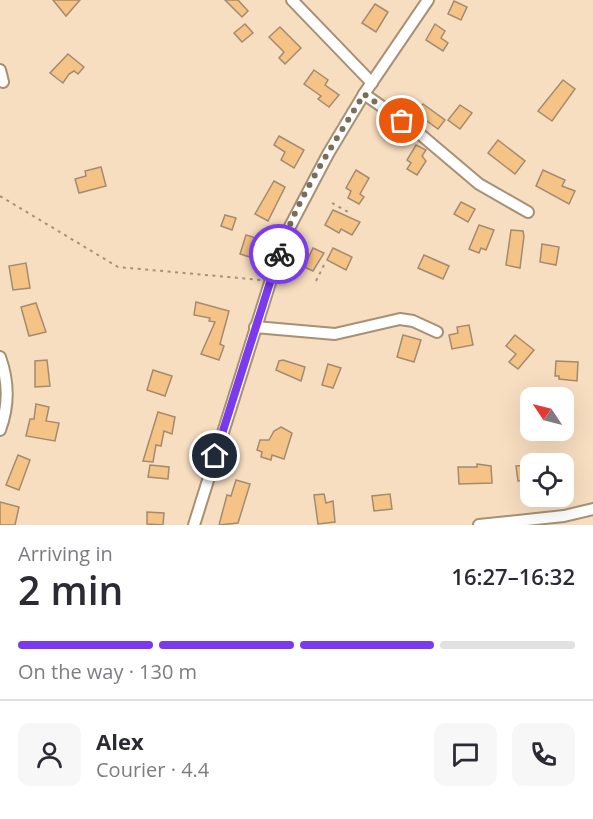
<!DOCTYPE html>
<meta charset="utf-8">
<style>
body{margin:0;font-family:"Open Sans",sans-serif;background:#f7f7f7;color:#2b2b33;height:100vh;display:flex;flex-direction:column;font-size:22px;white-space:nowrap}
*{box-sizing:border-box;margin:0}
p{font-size:20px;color:#7c7c81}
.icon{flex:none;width:33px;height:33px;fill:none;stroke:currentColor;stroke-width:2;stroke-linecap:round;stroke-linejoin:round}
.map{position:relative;height:525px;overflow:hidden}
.sheet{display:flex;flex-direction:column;background:#fff;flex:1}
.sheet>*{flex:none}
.needle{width:39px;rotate:305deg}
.controls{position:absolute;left:520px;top:387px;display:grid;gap:12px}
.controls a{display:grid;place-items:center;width:54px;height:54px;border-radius:12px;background:#fff;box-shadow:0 6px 24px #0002;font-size:30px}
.pin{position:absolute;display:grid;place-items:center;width:51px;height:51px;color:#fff;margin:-26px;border:3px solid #fff;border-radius:50%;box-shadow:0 2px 6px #0007}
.courier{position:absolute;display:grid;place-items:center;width:60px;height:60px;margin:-30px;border:4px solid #7c3aed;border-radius:50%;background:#fff;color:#222;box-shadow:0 2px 8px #0007}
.summary em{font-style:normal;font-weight:600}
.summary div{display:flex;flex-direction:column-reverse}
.summary{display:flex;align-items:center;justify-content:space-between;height:102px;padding:0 18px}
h1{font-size:39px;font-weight:600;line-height:45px}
.bar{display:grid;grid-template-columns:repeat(4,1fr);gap:9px 6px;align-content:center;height:72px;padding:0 18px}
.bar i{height:8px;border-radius:4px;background:#e1e1e2}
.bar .active{background:#7c3aed}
.bar p{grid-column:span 4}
.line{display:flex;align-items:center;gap:15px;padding:0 18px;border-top:2px solid #e1e1e2}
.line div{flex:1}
.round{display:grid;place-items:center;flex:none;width:63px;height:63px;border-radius:12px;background:#f7f7f7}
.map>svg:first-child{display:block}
</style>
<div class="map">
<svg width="593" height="525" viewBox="0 0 593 525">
<rect width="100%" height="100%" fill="#f8dec0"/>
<!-- building -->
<g fill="#f5c385" stroke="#a38b70" stroke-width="1.5">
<polygon points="53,0 80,0 66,16"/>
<polygon points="225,0 238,0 248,11 242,17"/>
<polygon points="454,1 467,7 461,20 448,14"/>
<polygon points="375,4 388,12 376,32 362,23"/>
<polygon points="245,24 253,33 242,42 234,33"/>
<polygon points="435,24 445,31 441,38 448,43 443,51 426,40"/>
<polygon points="280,27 301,48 285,64 279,58 284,52 269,37"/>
<polygon points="68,54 84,67 78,74 74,71 69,74 63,83 50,73"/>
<polygon points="314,70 328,80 325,85 339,95 329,107 318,99 321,96 304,84"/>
<polygon points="563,80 575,89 552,121 538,111"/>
<polygon points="423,104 445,120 438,129 416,113"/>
<polygon points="460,105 472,113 460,129 448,120"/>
<polygon points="279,136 304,150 294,168 281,160 285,152 274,145"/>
<polygon points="498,140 525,161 515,174 488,153"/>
<polygon points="416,145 426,150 422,156 426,161 417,175 407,169 411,163 407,160"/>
<polygon points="101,167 106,186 79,193 75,179 86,176 85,171"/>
<polygon points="356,170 369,178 360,194 364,197 359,204 348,198 351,191 346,188"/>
<polygon points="543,170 565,180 562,186 575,191 569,204 536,186"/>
<polygon points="274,181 285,187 268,221 255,214"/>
<polygon points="461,202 475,209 468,222 454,214"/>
<polygon points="333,210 360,222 352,235 341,229 339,233 325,225"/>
<polygon points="225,215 236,218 232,230 221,226"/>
<polygon points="479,225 494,230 486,250 481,248 479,253 469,249"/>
<polygon points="511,230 523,231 524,236 520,268 506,265"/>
<polygon points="246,235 259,239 253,258 240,254"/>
<polygon points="542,244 559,247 556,265 540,262"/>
<polygon points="313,248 324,253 313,271 304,267"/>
<polygon points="333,248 352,257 346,270 327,260"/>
<polygon points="424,255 449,266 443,279 418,268"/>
<polygon points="26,263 30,288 13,290 9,266"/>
<polygon points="196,302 229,311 220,344 224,346 219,360 201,354 215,322 209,321 210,318 194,315"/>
<polygon points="36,303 46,332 29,336 21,307"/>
<polygon points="469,325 473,345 452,349 449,335 458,333 457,327"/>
<polygon points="403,335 421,340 414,362 397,357"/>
<polygon points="515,335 534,350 518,369 509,362 516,354 506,346"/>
<polygon points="47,360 50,386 35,387 35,361"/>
<polygon points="283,360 305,367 301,381 276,370 279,361"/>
<polygon points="556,361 578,362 577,381 559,379 559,376 555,376"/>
<polygon points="328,364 341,368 333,388 322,385"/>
<polygon points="153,370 172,376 165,396 147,390"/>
<polygon points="36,404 49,407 46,421 59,423 55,441 26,436 30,419 34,419"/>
<polygon points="158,412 175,417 172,434 164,431 161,446 156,445 153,462 143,461"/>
<polygon points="281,427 292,433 284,459 272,455 271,460 261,457 262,452 257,450 260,440 269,440 274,431"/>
<polygon points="18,455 30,460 19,490 6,485"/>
<polygon points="477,464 491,466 492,483 459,484 458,467 477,467"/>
<polygon points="150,465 169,467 168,479 148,477"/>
<polygon points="531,465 531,480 518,481 516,466"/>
<polygon points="236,480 250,484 238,523 219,525 227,495 231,496"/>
<polygon points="324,494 326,503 333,501 335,522 318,524 314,495"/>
<polygon points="390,494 392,509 374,511 372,496"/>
<polygon points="0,502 19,507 15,525 0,525"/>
<polygon points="147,512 164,513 163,525 147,524"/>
</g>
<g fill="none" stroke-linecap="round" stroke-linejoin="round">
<defs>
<g id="minor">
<polyline points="292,0 372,83"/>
<polyline points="0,70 3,82"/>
<polyline points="364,94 414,129 479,184 528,212"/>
<polyline points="255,327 335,334 400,319 413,321 437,332"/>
<path d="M0,357c9,25 9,49 0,73"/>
<polyline points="194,525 284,238 328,154 364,94 428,0"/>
<polyline points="479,525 564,516 593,509"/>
</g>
</defs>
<!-- minor casing -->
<use href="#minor" stroke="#a79074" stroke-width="14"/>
<!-- path -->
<g stroke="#a4917b" stroke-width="2" stroke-dasharray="3 4.5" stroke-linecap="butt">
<polyline points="0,196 118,267 261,280"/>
<polyline points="332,203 350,213"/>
<polyline points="316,281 324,265"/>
</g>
<!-- minor -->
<use href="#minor" stroke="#fff" stroke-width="10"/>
</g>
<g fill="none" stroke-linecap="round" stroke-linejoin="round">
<!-- done -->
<path stroke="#7c6d5b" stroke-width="6" stroke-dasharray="0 10.8" d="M279,254c17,-55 55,-110 85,-160l38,27"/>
<!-- route -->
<polyline stroke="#7c3aed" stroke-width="8" points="215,456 279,254"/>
</g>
</svg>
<div class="controls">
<a><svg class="needle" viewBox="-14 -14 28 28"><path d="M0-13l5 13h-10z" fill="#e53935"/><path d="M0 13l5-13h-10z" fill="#7c7c81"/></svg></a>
<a><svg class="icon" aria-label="locate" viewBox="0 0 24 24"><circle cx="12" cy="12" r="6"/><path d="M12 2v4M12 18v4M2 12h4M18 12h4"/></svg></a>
</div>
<div class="pin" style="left:402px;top:121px;background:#ea580c"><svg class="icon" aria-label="bag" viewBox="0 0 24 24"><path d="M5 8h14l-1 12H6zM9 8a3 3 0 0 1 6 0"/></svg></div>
<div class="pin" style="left:215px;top:456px;background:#1f2937"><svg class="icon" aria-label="home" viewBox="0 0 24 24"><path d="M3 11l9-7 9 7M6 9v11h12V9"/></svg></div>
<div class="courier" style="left:279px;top:254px"><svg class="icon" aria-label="bike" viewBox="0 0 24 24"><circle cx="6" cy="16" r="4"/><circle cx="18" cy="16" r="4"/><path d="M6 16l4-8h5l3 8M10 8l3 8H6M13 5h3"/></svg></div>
</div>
<section class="sheet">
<div class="summary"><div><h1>2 min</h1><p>Arriving in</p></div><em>16:27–16:32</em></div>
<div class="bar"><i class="active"></i><i class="active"></i><i class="active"></i><i></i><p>On the way · 130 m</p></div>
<div class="line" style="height:108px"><a class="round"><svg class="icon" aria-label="person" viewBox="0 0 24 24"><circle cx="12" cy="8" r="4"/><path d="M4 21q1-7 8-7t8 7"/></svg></a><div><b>Alex</b><p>Courier · 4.4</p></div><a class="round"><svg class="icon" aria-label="chat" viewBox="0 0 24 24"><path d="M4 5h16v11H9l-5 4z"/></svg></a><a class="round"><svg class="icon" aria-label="phone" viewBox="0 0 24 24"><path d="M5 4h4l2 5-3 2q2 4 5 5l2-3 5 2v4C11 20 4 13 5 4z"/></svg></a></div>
</section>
